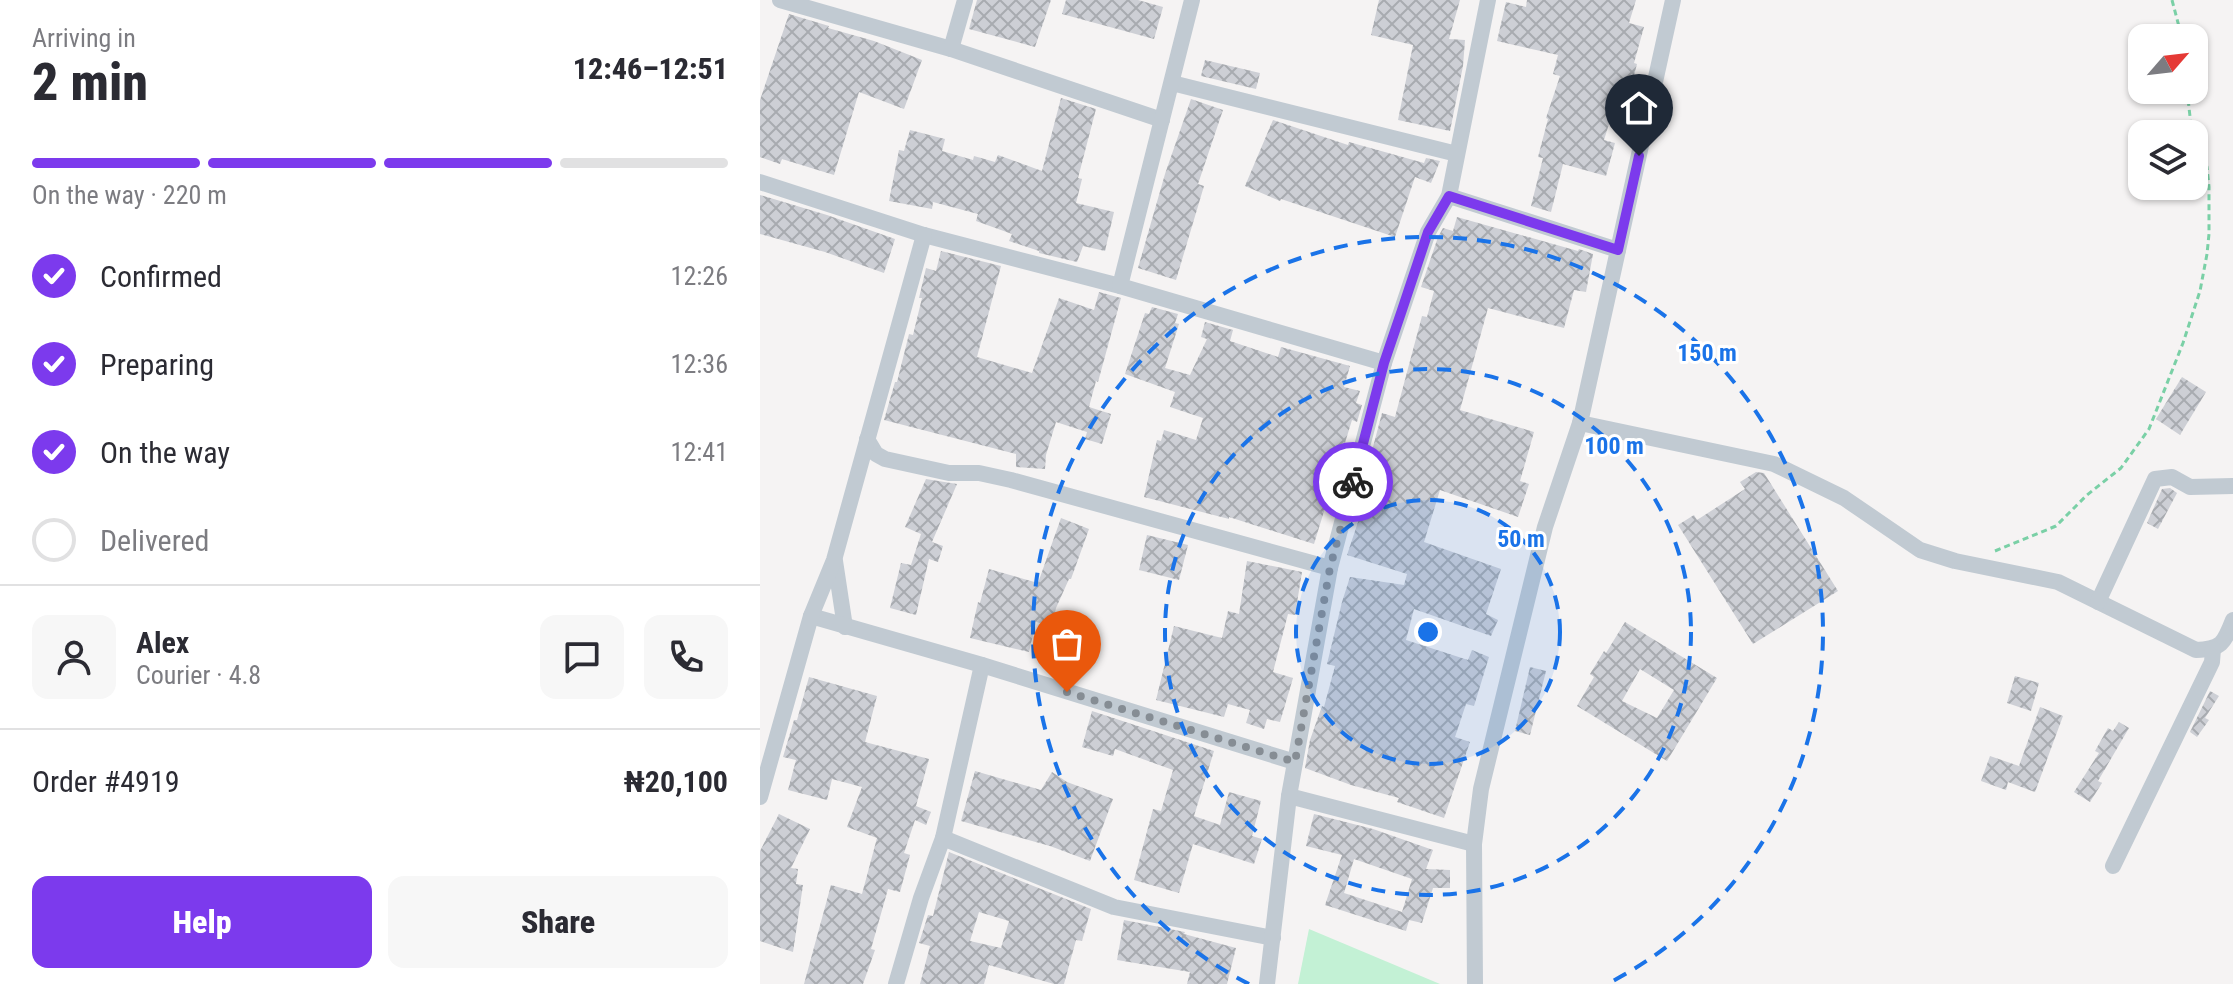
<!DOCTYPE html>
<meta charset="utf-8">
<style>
body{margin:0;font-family:"Roboto Condensed",sans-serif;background:#f7f7f7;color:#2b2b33;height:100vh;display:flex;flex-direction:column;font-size:30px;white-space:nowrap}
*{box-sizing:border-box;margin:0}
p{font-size:26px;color:#7c7c81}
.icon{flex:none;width:44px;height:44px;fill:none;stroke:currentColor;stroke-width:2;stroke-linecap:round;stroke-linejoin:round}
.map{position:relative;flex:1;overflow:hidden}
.panel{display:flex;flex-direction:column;background:#fff;width:760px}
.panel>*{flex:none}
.needle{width:52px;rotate:62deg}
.buttons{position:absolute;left:1368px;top:24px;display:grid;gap:16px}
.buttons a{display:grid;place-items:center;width:80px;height:80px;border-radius:16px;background:#fff;box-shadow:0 2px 6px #0004;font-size:40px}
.pin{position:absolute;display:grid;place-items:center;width:68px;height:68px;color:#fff;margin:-82px -34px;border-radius:50% 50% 50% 0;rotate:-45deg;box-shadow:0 0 8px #0007}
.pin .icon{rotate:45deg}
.courier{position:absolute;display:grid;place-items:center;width:80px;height:80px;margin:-40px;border:6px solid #7c3aed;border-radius:50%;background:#fff;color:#222;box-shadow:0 2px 10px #0007}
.overview em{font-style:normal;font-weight:800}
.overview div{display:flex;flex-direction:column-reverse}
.overview{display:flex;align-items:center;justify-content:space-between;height:136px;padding:0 32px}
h1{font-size:52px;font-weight:800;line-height:60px}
.bar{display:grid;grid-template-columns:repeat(4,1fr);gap:12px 8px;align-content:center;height:96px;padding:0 32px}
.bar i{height:10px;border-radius:6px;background:#e1e1e2}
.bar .on{background:#7c3aed}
.bar p{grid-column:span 4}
.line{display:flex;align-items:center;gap:20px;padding:0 32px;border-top:2px solid #e1e1e2}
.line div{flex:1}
.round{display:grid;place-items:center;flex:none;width:84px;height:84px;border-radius:16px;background:#f7f7f7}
ol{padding:0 32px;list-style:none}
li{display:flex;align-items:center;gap:24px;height:88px}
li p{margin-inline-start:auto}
li .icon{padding:8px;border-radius:50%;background:#7c3aed;color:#fff;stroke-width:4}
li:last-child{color:#7c7c81}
li i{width:44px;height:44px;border:4px solid #e1e1e2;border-radius:50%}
.action{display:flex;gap:16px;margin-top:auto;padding:16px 32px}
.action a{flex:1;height:92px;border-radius:16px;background:#7c3aed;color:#fff;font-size:32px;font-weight:800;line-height:92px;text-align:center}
.action a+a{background:#f7f7f7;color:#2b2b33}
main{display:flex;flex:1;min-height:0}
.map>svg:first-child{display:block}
</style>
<main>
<section class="panel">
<div class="overview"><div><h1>2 min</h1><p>Arriving in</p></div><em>12:46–12:51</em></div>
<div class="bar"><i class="on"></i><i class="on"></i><i class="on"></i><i></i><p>On the way · 220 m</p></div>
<ol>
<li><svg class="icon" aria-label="check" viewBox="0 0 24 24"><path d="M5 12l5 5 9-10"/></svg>Confirmed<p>12:26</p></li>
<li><svg class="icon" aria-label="check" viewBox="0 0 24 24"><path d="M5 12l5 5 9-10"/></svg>Preparing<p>12:36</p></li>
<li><svg class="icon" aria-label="check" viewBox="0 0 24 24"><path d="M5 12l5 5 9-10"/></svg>On the way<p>12:41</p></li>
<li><i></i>Delivered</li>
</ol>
<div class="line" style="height:144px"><a class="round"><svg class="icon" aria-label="person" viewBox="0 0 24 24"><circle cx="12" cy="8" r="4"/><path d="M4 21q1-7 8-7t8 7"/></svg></a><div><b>Alex</b><p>Courier · 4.8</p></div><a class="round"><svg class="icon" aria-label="chat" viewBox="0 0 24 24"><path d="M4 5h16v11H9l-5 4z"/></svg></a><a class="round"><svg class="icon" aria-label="phone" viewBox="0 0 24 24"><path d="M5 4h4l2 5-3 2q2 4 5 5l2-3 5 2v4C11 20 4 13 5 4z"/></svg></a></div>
<div class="line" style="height:104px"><div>Order #4919</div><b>₦20,100</b></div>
<div class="action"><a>Help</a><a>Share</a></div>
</section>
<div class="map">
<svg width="1473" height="984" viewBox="0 0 1473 984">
<defs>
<pattern id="building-cross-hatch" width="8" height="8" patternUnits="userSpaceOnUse" patternTransform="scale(2)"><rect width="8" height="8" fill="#cdcfd5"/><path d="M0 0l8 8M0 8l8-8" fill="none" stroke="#a8abb0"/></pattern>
</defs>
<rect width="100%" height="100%" fill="#f5f3f3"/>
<!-- green -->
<polygon fill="#c3f1d5" points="549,929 680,984 538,984"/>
<!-- building -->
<g fill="url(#building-cross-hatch)" fill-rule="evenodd">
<polygon points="217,0 291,0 275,47 209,29"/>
<polygon points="306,0 378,0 403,7 394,39 302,14"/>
<polygon points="619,0 700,0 689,39 705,40 703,66 690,131 638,120 653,45 611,35"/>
<polygon points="767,0 876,0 869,23 884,27 874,63 877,64 869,95 859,92 844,140 855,143 846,176 803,164 791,212 771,206 783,158 778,157 788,119 786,118 800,76 793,74 798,55 737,41 746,2 766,7"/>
<polygon points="29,14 69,26 68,28 114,41 162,60 144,109 99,92 74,175 22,159 20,164 0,157 0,100"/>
<polygon points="445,60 500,73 496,89 441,76"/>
<polygon points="301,98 336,109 318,178 322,179 316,203 354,212 345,251 323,246 317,262 279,253 279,251 249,241 252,234 216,221 218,214 173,202 172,209 129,201 139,150 144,151 150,130 185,139 182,151 213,160 214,156 235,162 238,155 282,171"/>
<polygon points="431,99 463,110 438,184 444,186 416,280 378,268 405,174"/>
<polygon points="513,120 588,145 589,142 664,163 666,158 680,161 671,183 655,177 635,237 521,199 520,201 485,186"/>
<polygon points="0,195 67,215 135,239 124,273 65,252 0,234"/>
<polygon points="697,217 818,251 819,249 833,254 826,292 814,290 804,328 728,308 700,410 774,432 760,481 769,484 758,517 680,490 664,542 741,569 726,614 738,620 731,636 654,609 646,640 708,660 712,650 729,657 714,706 706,704 695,737 710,742 684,818 637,802 639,798 591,785 545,768 550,740 562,706 564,707 575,666 567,664 582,602 590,577 644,585 647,574 587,555 600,516 595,515 622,413 635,417 662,316 667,317 674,291 661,287 678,237 683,228 693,231"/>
<polygon points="181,251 241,266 217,357 272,373 299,298 334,310 339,292 361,298 338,382 336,381 329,407 351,414 342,444 325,439 327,432 296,422 286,455 285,469 256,467 256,454 124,420 135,382 137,382 149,334 153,335 162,298 159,298 166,268 176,271"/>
<polygon points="392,307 418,314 415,323 419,324 405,368 430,375 447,339 441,337 445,322 473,330 470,341 518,357 521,347 590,366 584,387 600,391 596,403 602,405 597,422 592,420 554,544 469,517 469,519 384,497 397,440 401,441 404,430 436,440 443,418 410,407 415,392 365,374 385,313 389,314"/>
<polygon points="1422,377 1446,392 1420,435 1396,419"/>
<polygon points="996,472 1004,473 1078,591 993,644 918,525 934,515 937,520 985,489 980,482"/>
<polygon points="166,479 197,484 172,542 183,546 178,562 169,559 156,615 130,608 141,563 151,565 161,534 145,527"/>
<polygon points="1410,488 1417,493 1398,529 1387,523 1402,489"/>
<polygon points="301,518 329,529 311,579 309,579 296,608 292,626 276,622 269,652 210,638 218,602 220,603 229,569 278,583"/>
<polygon points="387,535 428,545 419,580 379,570"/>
<polygon points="487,561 542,572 535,615 528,614 513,672 533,678 520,722 507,719 504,729 486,723 490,710 468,704 464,717 396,700 414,626 462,638 468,611 479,614"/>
<path d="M865,622l92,56 -50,83 -90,-55 17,-29 -4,-3 14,-23 2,2zM880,669l34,21 -17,28 -35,-17z"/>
<polygon points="770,667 786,671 770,735 755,731"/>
<polygon points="1255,676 1279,683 1271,711 1247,703"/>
<polygon points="49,677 117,696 105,742 169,759 156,806 171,812 166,825 155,820 144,853 150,855 140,892 128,889 111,949 115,950 103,984 44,984 71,885 102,894 117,838 87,827 102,787 72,779 67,800 28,790 36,760 23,757 34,720 37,720"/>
<polygon points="1450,691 1459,696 1445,718 1449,720 1437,737 1430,732"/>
<polygon points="1280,707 1303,716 1275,792 1248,782 1246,790 1221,781 1230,756 1259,766"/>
<polygon points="332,711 454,751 434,816 460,825 469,792 501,801 492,836 502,839 494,864 433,844 419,893 374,880 393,809 401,811 413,770 355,749 353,756 322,747"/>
<polygon points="1359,722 1369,728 1338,781 1342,783 1330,802 1314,792 1339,753 1335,751 1348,728 1353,731"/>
<polygon points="215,771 281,790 292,772 307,782 353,799 330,861 290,846 201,821"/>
<polygon points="19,814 50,829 31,868 38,869 36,884 43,885 33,952 0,941 0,851"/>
<path d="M554,814l59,15 60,21 -7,19 24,1v18h-17l-11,35 -13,-3 -3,11 -81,-26 17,-50 -36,-9zM594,859l58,20 -10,33 -58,-19z"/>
<path d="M189,852l142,57 -9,32 -6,-1 -12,44h-10l-65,-19 -5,19h-64l10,-38 -11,-3 9,-28 5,1zM219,912l30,9 -8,27 -31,-7z"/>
<polygon points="364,920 425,932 424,934 476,948 467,984 427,984 430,972 357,960"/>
</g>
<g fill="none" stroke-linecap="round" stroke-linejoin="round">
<!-- path -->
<g stroke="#7ad0a6" stroke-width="3" stroke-dasharray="6 4" stroke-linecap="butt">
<polyline points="1412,0 1422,38"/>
<polyline points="1427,90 1432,134"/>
<polyline points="1235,551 1296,526 1327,495 1361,468 1389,429 1423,343 1440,291 1447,254 1449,234 1449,187 1447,167 1434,139"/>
</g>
<!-- street -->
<g stroke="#c1cad2" stroke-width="16">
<polyline points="20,0 191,49 402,120"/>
<polyline points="191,49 205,0"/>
<polyline points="412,83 697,154"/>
<polyline points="0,182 164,235 360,286 624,363"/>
<polyline points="689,196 858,250"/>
<polyline points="360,286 432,0"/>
<path d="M820,423l194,41 70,34 76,52 35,11 103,21 138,68c26,-1 28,-7 37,-30"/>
<polyline points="107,439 116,454 125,459 189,473 219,473 251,480 570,568"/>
<polyline points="75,561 85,627"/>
<polyline points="1338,602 1395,479 1412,477 1430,487 1473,486"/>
<polyline points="51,616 222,665 535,762"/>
<polyline points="529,796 714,844"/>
<polyline points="0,797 51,616 74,560 164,235"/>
<polyline points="183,838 354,907 513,938"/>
<polyline points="1353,866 1452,662 1453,649"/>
<polyline points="136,984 161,898 183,838 222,665"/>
<polyline points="507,984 529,796 570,568 624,363 668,232 689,196 728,0"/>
<polyline points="715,984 714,844 721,789 785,527 820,423 913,0"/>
</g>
</g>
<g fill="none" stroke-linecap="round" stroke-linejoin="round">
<!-- done -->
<polyline stroke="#868d94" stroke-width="8" stroke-dasharray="0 14.4" points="307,692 535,762 570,568 593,482"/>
<!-- route -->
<polyline stroke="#7c3aed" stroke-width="10" points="593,482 624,363 642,310 668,232 689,196 858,250 879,156"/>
</g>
<!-- distance rings -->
<circle cx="668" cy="632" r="132" fill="#1a73e8" fill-opacity=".12"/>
<g fill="none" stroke="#1a73e8" stroke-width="4" stroke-dasharray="14 10">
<circle cx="668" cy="632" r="132"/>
<circle cx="668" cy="632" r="263"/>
<path d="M489 984A395 395 0 1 1 847 984"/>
</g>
<circle cx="668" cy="632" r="12" fill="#1a73e8" stroke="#fff" stroke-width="4"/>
<g font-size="24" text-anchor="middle" font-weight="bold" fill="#1a73e8" stroke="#fff" stroke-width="6" stroke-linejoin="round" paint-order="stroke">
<text x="947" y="361">150 m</text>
<text x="854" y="454">100 m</text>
<text x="761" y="547">50 m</text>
</g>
</svg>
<div class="buttons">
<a><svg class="needle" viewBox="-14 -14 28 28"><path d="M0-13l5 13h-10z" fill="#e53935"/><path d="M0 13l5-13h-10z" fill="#7c7c81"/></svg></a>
<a><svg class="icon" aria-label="layers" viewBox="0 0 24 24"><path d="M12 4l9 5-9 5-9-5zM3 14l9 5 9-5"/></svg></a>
</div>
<div class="pin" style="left:307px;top:692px;background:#ea580c"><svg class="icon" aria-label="bag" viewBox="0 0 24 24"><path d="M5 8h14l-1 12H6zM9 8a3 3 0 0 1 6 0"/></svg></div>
<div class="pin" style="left:879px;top:156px;background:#1f2937"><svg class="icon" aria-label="home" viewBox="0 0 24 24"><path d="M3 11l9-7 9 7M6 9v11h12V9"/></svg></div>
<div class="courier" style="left:593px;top:482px"><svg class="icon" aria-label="bike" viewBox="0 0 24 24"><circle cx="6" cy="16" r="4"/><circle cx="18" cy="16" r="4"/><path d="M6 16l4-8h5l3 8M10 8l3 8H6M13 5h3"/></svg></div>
</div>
</main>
